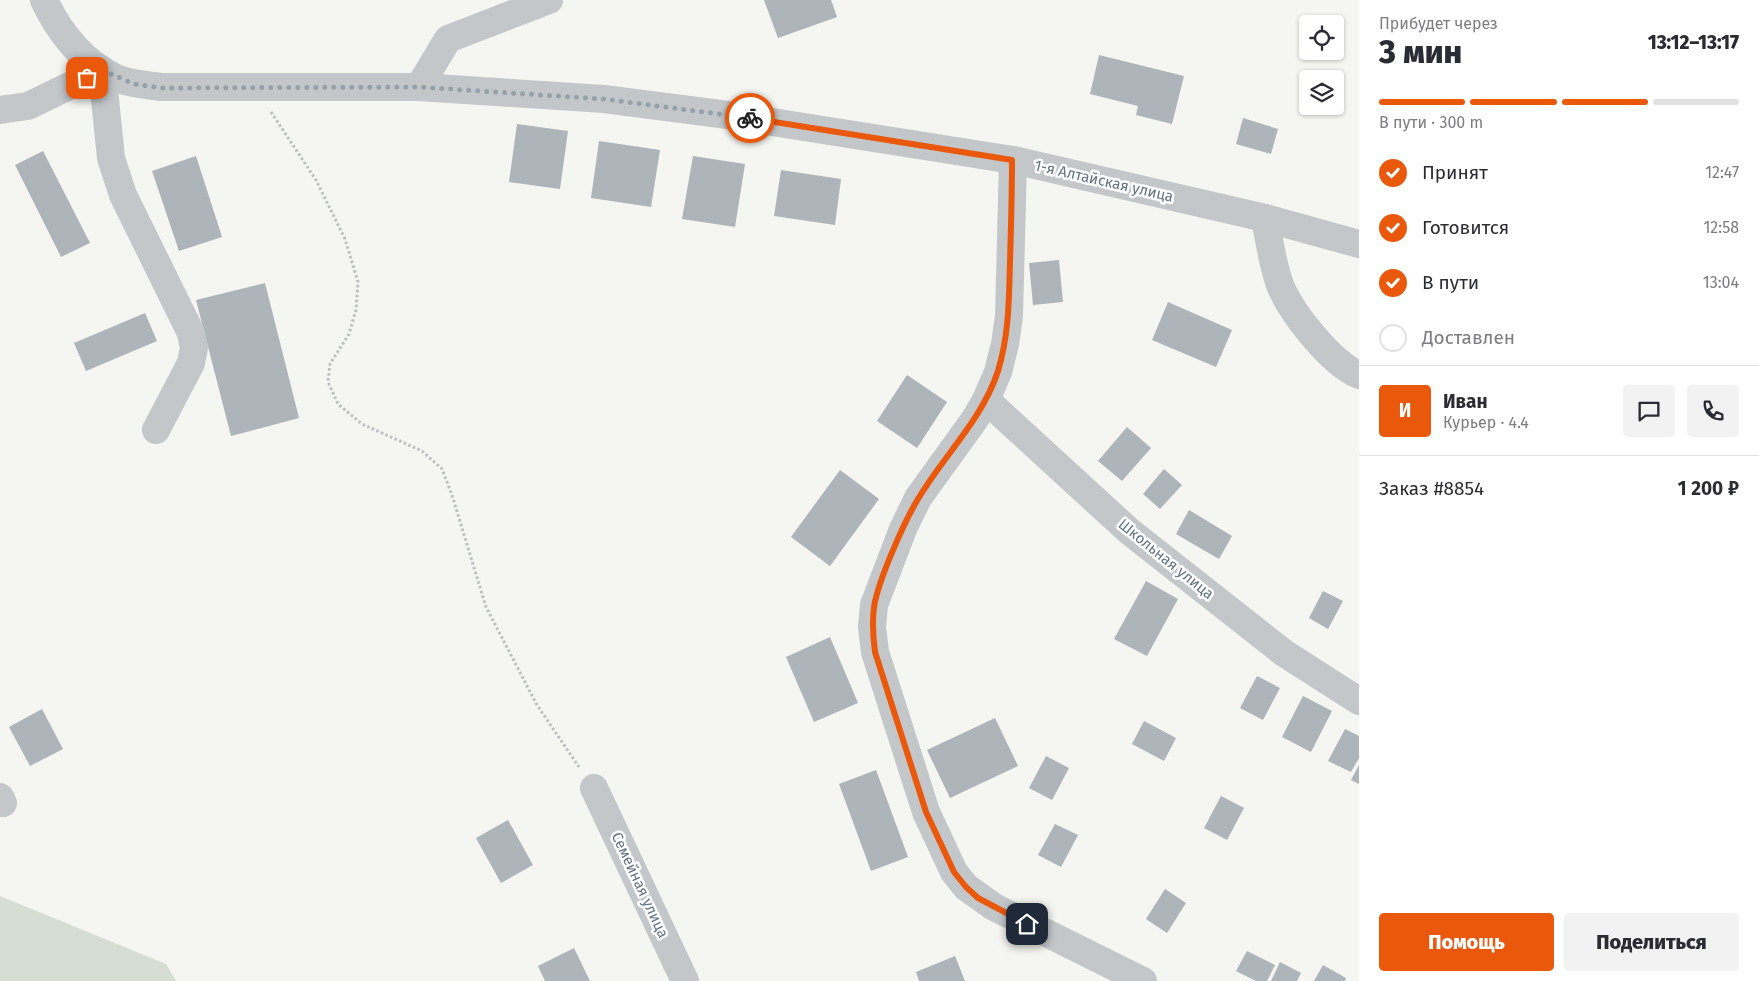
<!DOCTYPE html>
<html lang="ru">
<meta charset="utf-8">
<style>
body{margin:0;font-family:"Fira Sans",sans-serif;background:#f2f2f3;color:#2b2b33;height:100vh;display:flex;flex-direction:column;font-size:19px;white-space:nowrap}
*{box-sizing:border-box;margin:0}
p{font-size:16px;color:#7c7c81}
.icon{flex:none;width:28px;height:28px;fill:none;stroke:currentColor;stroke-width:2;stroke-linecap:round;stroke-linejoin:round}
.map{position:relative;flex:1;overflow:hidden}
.drawer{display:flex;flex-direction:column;background:#fff;width:400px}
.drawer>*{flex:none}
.tools{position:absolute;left:1299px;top:15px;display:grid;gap:10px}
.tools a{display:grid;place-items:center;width:45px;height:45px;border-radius:5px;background:#fff;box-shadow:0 1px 4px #0004;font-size:25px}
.pin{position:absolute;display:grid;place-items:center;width:42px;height:42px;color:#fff;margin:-21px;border-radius:10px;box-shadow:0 2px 8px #0006}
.courier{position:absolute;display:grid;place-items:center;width:50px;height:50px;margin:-25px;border:4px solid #ea580c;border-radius:50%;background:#fff;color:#222;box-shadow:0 1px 6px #0007}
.headline em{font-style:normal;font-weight:800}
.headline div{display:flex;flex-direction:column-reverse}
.headline{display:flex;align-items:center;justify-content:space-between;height:85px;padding:0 20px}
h1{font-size:32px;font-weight:800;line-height:38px}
.bar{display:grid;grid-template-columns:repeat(4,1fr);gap:8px 5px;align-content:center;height:60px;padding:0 20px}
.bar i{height:6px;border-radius:4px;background:#e1e1e2}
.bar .active{background:#ea580c}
.bar p{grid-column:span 4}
.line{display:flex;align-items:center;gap:12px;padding:0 20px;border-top:1px solid #e1e1e2}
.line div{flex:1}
.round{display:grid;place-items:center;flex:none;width:52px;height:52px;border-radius:5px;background:#f2f2f3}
ol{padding:0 20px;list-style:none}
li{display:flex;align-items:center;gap:15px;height:55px}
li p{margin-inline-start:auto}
li .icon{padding:5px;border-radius:50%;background:#ea580c;color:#fff;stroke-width:4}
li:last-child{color:#7c7c81}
li i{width:28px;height:28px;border:2px solid #e1e1e2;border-radius:50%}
.cta{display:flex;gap:10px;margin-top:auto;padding:10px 20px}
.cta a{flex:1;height:58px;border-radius:5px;background:#ea580c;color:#fff;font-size:20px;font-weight:800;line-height:58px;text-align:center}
.cta a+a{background:#f2f2f3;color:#2b2b33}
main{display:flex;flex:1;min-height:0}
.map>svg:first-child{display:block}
</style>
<main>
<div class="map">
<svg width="1359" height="981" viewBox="0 0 1359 981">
<rect width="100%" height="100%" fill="#f5f6f1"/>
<!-- green -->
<polygon fill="#d6ddd2" points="0,896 166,964 176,981 0,981"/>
<!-- building -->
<g fill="#adb4ba">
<polygon points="764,0 831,0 837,17 778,38"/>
<polygon points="1099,55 1184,76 1172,124 1136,115 1138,106 1090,94"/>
<polygon points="1243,118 1278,129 1271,154 1236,144"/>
<polygon points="517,124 568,131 560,189 509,182"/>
<polygon points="599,141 660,150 651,207 591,198"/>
<polygon points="43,151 90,243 61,257 15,165"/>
<polygon points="196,156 222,237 179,251 152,171"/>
<polygon points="693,156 745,164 735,227 682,219"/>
<polygon points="781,170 841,179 835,225 774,216"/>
<polygon points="1059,260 1063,302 1033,305 1029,263"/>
<polygon points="265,283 299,418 231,436 196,300"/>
<polygon points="1168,302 1232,330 1216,367 1152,340"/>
<polygon points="145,313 157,341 86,371 74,343"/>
<polygon points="907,375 947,402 917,448 877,421"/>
<polygon points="1127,427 1151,448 1122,481 1098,461"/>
<polygon points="1164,469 1182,485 1160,509 1143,494"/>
<polygon points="840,470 879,499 830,566 791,537"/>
<polygon points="1189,510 1232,536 1219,559 1176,534"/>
<polygon points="1146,581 1178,599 1147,656 1114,639"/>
<polygon points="1323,591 1343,601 1328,629 1309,618"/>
<polygon points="830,637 858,703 814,722 786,657"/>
<polygon points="1257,676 1280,688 1263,720 1240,708"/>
<polygon points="1303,696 1332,711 1311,752 1282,737"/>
<polygon points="42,709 63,749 30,766 9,727"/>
<polygon points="995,718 1018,766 950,798 927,750"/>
<polygon points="1144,721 1176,738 1164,761 1132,744"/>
<polygon points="1345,729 1359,736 1359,758 1351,772 1328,761"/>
<polygon points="1046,756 1069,768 1052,800 1029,788"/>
<polygon points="1359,765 1359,784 1351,780"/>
<polygon points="876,770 908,857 871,871 839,784"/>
<polygon points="1221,796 1244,808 1227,840 1204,828"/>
<polygon points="508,820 533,865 501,883 476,838"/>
<polygon points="1055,824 1078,835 1061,867 1038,855"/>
<polygon points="1165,889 1186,903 1167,933 1146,919"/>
<polygon points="574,948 590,981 545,981 538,966"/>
<polygon points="1247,951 1275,965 1267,981 1256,981 1236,971"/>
<polygon points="955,956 965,981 919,981 916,972"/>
<polygon points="1280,962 1301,973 1297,981 1271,981"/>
<polygon points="1323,965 1346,978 1345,981 1314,981"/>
</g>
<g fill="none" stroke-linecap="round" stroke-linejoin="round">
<!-- path -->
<polyline stroke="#bcbfc1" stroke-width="3" stroke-dasharray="2.5 2.5" stroke-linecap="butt" points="271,112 316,180 345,239 358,282 356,310 349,334 330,364 328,382 338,404 362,424 422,451 442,469 452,495 486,607 537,705 579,767"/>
<!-- minor -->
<g stroke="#c3c7ca" stroke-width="28">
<path d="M44,0c15,32 39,63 72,78 14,6 30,7 45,9h258l185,12 124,16 285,45 252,58 94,26"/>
<polyline points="102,70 111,158 123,195 191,333 194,348 191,363 156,430"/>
<polyline points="419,87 448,39 549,0"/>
<polyline points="0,110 28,106 102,70"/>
<polyline points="1013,160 1009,316 1005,344 998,372 986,400 975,419 918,498 903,529 874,605 872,627 875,652 926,812 954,872 966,887 994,907 1143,981"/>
<path d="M1265,218c4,21 7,43 14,64 10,29 52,81 80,93"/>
<polyline points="986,400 1129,531 1284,653 1359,701"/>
<polyline points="594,788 685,981"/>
<polyline points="0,797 3,803"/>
</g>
</g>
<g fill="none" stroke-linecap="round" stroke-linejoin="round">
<!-- done -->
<polyline stroke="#95a2ab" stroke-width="5" stroke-dasharray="0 9" points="87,78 102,70 134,84 162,88 419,87 604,99 750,118"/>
<!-- route -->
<path stroke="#ea580c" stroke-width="6" d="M750,118l262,42c0,34 -1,68 -2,102 -1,37 -1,73 -12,109 -16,49 -54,84 -80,128 -14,23 -40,82 -44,108 -2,16 -1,30 1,45l51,160 28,60 12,15 12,11 49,26"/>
</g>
<g text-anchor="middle" stroke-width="5" stroke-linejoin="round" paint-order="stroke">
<!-- street labels -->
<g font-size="15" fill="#627485" stroke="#fff">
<text transform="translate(1104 181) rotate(13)" y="5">1-я Алтайская улица</text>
<text transform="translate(1166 559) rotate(39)" y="5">Школьная улица</text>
<text transform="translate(640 885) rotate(65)" y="5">Семейная улица</text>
</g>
</g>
</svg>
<div class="tools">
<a><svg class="icon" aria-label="locate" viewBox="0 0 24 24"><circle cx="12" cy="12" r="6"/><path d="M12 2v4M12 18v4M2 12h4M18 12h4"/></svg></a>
<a><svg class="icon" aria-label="layers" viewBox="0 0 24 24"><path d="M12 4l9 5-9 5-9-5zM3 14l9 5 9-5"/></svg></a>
</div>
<div class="pin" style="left:87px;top:78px;background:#ea580c"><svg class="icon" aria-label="bag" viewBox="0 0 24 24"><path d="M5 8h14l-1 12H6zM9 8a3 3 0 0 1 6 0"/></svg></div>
<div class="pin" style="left:1027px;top:924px;background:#1f2937"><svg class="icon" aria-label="home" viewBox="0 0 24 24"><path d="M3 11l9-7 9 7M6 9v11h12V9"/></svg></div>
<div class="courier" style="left:750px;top:118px"><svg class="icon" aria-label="bike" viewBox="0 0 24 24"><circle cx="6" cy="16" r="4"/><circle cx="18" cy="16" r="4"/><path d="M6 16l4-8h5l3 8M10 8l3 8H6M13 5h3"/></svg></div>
</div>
<section class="drawer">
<div class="headline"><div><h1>3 мин</h1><p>Прибудет через</p></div><em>13:12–13:17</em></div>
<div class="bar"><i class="active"></i><i class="active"></i><i class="active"></i><i></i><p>В пути · 300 m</p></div>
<ol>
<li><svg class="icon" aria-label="check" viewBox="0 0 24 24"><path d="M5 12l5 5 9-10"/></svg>Принят<p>12:47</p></li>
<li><svg class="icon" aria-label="check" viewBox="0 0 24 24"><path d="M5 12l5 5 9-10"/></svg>Готовится<p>12:58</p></li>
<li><svg class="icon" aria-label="check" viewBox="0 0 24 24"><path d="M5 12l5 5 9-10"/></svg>В пути<p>13:04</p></li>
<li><i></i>Доставлен</li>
</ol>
<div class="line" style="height:90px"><b class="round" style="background:#ea580c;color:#fff">И</b><div><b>Иван</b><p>Курьер · 4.4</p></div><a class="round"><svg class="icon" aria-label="chat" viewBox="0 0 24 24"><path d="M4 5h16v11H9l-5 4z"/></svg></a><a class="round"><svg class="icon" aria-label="phone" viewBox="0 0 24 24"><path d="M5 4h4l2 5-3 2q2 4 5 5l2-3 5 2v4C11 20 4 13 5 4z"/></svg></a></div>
<div class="line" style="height:65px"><div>Заказ #8854</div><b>1 200 ₽</b></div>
<div class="cta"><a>Помощь</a><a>Поделиться</a></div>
</section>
</main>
